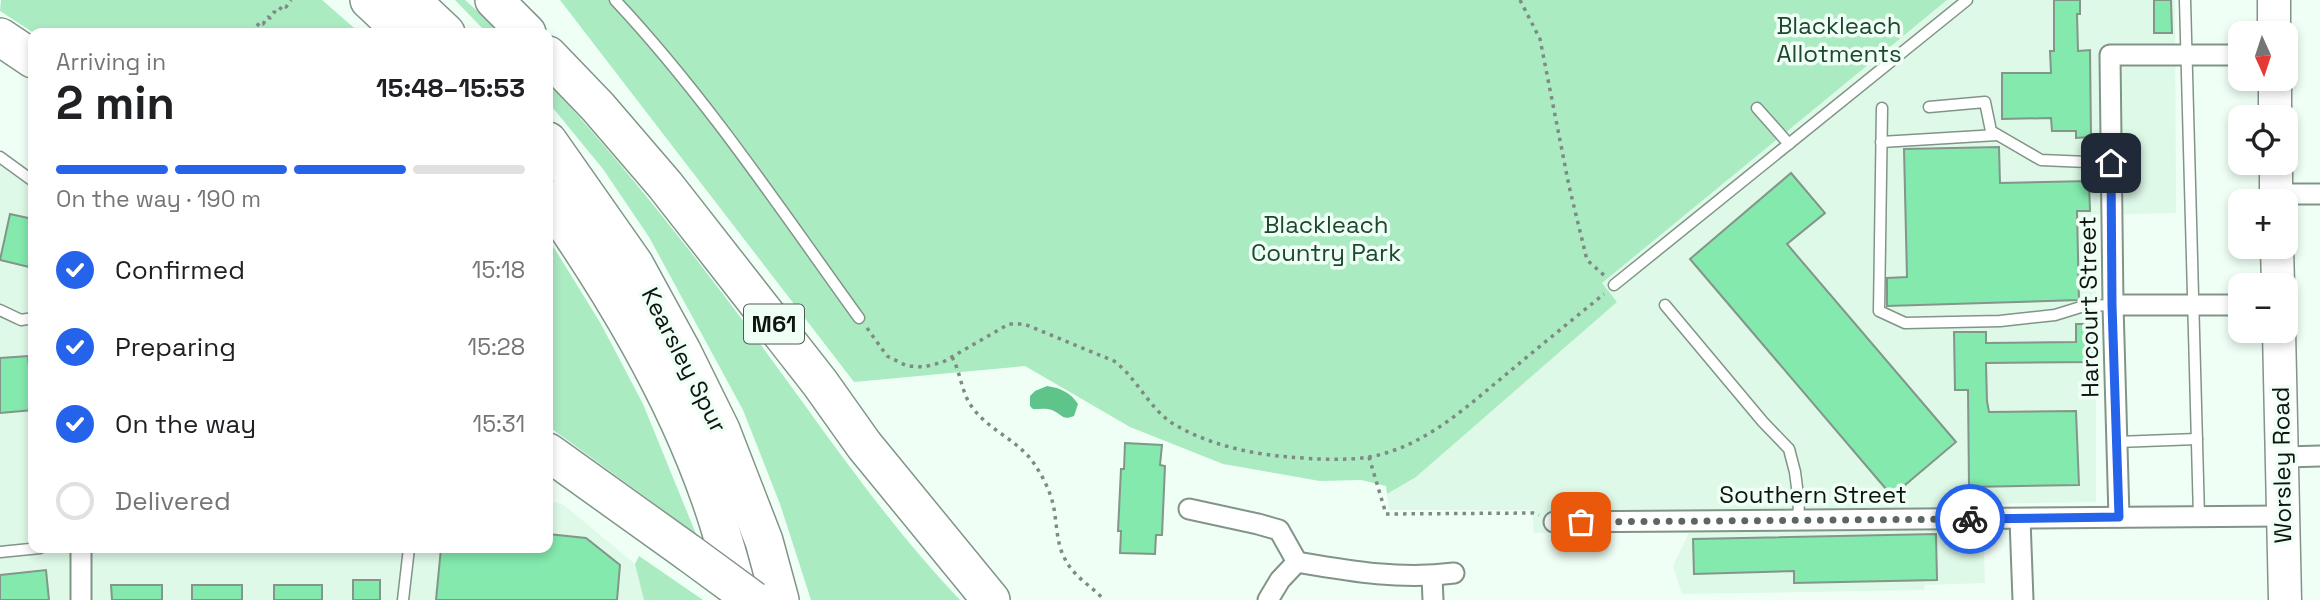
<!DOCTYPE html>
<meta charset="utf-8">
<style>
body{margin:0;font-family:"Space Grotesk",sans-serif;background:#f6f6f6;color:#202124;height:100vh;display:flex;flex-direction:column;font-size:26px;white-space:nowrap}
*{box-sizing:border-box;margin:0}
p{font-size:23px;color:#757577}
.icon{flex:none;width:38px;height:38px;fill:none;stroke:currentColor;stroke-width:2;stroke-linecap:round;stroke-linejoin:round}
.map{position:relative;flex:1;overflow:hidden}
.panel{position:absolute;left:28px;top:28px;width:525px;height:525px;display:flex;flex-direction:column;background:#fff;border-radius:14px;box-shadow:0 4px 10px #0003}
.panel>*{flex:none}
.needle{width:46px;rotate:177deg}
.tools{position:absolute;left:2228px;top:21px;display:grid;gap:14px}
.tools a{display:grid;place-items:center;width:70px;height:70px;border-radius:14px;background:#fff;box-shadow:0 4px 10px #0003;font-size:35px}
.pin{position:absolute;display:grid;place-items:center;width:60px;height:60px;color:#fff;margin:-30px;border-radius:14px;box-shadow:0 4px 10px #0006}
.courier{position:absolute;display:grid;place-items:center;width:70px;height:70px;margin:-35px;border:5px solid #2563eb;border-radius:50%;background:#fff;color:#222;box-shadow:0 2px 9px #0007}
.overview em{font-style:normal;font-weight:700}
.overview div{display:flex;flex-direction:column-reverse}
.overview{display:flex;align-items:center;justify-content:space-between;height:119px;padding:0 28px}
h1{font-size:46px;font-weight:700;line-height:52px}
.bar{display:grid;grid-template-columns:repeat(4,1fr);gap:10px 7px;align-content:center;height:84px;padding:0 28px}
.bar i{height:9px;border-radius:5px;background:#e0e0e0}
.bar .current{background:#2563eb}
.bar p{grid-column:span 4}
ol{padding:0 28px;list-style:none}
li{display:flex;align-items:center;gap:21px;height:77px}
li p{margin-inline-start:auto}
li .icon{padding:7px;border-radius:50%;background:#2563eb;color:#fff;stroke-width:4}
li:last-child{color:#757577}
li i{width:38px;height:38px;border:4px solid #e0e0e0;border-radius:50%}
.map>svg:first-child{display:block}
</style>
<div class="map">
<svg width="2320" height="600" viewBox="0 0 2320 600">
<rect width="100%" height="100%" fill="#effff5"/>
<!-- built -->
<g fill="#def9e7">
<polygon points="1947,0 2175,0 2176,213 2096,215 2096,502 1982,504 1985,583 1925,585 1924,590 1682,594 1673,566 1689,533 1534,533 1532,510 1389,510 1387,494 1416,477 1617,302 1602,283"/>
<polygon points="0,152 33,173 33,548 548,548 548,500 564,505 635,564 644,600 0,600"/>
</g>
<!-- green -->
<g fill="#aaebc2">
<polygon points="1,0 322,0 360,33 34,33 0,11"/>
<polygon points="455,0 465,0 502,33 487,33"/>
<polygon points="560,0 1947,0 1602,283 1617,302 1416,477 1387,494 1386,486 1361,480 1320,481 1223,464 1130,427 1025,366 854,382"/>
<path d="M548,82c74,81 142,167 207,255 66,89 128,182 205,263h-149l-31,-96 -37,-94 -94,-173 -46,-68 -55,-67z"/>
<polygon points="548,238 601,324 643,404 696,534 548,426"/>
<polygon points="639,556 703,600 644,600 635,564"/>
</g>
<!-- water -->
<path fill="#5ec48a" d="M1047,386c14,2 24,7 31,18l-4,12c-12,5 -12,-2 -22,-6 -6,-2 -12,-1 -19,-1l-3,-3v-10l5,-5z"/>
<!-- building -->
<g fill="#83e9ad" stroke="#84958a" stroke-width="2">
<polygon points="2054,0 2080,0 2080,14 2077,14 2078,51 2090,50 2091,137 2076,138 2076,131 2052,131 2051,118 2002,119 2002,73 2051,73 2050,51 2054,51"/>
<polygon points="2154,0 2171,0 2172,33 2154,33"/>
<polygon points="1999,147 2000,183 2089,181 2090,211 2077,211 2079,300 1887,306 1887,278 1907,277 1904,149"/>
<polygon points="1791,173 1825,213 1787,244 1956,442 1892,496 1690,259"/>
<polygon points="10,214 33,219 33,268 0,260"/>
<polygon points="2076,324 2093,324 2094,362 1986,363 1987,401 1989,412 2076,411 2079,485 1969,487 1968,390 1955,390 1954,332 1986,332 1986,343 2076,342"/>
<polygon points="28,356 33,410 0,413 0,358"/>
<polygon points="1125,443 1162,445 1160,465 1165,466 1162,535 1156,535 1155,554 1120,553 1121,531 1118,531 1121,469 1124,469"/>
<polygon points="548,534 586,538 620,565 617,600 436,600 441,548 548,548"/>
<polygon points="1936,534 1937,580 1794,583 1794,571 1694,574 1693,539"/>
<polygon points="46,570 49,600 0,600 0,575"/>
<rect x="353" y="580" width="27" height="20"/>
<polygon points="111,585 162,585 162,600 112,600"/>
<rect x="192" y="585" width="50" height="15"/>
<rect x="274" y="585" width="48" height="15"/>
</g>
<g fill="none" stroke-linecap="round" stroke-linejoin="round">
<defs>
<g id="lane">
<path d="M615,0c91,97 166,210 244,318"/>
<polyline points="2185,0 2199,517"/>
<polyline points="1929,107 1985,102 1991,131 2041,160 2111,163"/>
<polyline points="1757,108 1789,144"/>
<polyline points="1882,108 1879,311 1905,323 2000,321 2055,315 2084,306 2113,305"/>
<polyline points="1881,142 1997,135"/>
<polyline points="0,157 33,181"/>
<polyline points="1614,285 1967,0"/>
<polyline points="1665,305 1763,422 1789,449 1795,472 1799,503 1798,519"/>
<polyline points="0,310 21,320 33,318"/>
<polyline points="2117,442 2197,439"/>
<polyline points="0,552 40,548"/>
<polyline points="403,600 409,548"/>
</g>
<g id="street">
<polyline points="2276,194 2320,194"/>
<polyline points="2113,305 2240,305"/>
<polyline points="2282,457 2320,456"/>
<path d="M1189,509l69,15 21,6 18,32c53,9 103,18 157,11"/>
<polyline points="2119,517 2113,305 2110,55 2240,55"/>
<polyline points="2020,519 2023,600"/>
<polyline points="1554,522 2283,516"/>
<polyline points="81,548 81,600"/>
<polyline points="1432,576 1433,600"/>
<polyline points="1268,600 1280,580 1297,562"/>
</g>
<g id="primary">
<polyline points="2274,0 2274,33"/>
<polyline points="2275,79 2275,117"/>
<polyline points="2276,163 2276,201"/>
<polyline points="2277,247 2278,285"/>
<polyline points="2279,331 2285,600"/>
</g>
<g id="highway">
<polyline points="369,0 404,33"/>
<polyline points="411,0 446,33"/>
<polyline points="494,0 527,33"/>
<polyline points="0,37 33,59"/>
<polyline points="548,55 598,107 665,185 820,383 864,445 991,600"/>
<polyline points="548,141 635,265 682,351 721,430 764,541 780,600"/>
<path d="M548,199c64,92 125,193 162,299 12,33 21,68 30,102"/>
<polyline points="548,452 689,553"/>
</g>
</defs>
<!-- lane casing -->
<use href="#lane" stroke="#829488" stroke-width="13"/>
<!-- street casing -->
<use href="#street" stroke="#829488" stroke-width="23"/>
<!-- primary casing -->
<use href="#primary" stroke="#829488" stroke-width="35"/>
<!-- highway casing -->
<use href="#highway" stroke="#829488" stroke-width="40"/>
<!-- path -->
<g stroke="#7f8a83" stroke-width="3.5" stroke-dasharray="3.5 5" stroke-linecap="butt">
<polyline points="1520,0 1540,39 1569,186 1587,260 1606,277"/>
<polyline points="252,33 260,22 263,24 268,17 270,18 274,12 277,13 283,5 286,7 291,0"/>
<path d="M867,328l20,28 20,10 17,1 19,-5 66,-38h15l90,37c23,17 34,46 58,62 34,21 78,31 117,34 24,2 56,4 80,0 56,-10 97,-50 140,-85 31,-26 63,-52 95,-78"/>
<path d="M952,357c9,16 9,35 20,50 17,24 47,33 63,58 8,12 15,26 18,39 4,17 3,38 11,53 9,20 27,28 40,43"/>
<polyline points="1369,457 1386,514 1533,513 1539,515"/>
</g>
<!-- lane -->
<use href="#lane" stroke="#fff" stroke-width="10"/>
<!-- street -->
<use href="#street" stroke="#fff" stroke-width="19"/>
<!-- primary -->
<use href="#primary" stroke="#fff" stroke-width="32"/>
<!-- highway -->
<use href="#highway" stroke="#fff" stroke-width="37"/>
<defs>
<polyline id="highway-bridge" points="689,553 753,600"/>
</defs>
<!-- highway-bridge casing -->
<use href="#highway-bridge" stroke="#829488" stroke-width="40" stroke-linecap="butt"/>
<!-- highway-bridge -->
<use href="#highway-bridge" stroke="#fff" stroke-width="37"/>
</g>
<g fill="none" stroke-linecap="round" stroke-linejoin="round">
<!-- done -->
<polyline stroke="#5d6660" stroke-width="7" stroke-dasharray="0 12.6" points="1581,522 1970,519"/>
<!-- route -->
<polyline stroke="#2563eb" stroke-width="9" points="1970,519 2119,517 2112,305 2111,163"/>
</g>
<g text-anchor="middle" stroke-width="7" stroke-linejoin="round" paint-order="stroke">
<!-- shield labels -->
<rect fill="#effff5" stroke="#525a55" stroke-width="2" x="744" y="304.5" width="60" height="39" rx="5"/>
<g font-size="23" font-weight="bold" fill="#0e1410">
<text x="774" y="332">M61</text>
</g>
<!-- park labels -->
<g font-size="24" fill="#1d472f" stroke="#effff5">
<text x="1839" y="34">Blackleach<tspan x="1839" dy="28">Allotments</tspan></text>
<text x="1326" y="233">Blackleach<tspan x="1326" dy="28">Country Park</tspan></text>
</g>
<!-- street labels -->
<g font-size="24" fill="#0e1410" stroke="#effff5">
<text transform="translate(2089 307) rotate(-91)" y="8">Harcourt Street</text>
<text transform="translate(684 360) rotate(63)" y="8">Kearsley Spur</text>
<text transform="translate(2282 465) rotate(-91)" y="8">Worsley Road</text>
<text x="1813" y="503">Southern Street</text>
</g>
</g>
</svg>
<div class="tools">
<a><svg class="needle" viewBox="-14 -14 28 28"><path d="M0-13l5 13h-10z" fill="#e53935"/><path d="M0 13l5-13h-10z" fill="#757577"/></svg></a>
<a><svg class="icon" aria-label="locate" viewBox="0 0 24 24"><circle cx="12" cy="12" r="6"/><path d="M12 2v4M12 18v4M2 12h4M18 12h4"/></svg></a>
<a>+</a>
<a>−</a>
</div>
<div class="pin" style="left:1581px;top:522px;background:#ea580c"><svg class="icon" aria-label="bag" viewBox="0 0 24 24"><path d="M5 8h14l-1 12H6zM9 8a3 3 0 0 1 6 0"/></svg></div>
<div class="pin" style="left:2111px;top:163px;background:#1f2937"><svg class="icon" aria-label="home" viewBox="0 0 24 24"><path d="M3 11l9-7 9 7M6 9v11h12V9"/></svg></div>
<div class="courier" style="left:1970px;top:519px"><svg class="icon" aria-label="bike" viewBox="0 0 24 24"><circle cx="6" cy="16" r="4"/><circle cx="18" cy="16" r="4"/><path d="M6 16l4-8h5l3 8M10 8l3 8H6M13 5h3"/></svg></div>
<section class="panel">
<div class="overview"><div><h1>2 min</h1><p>Arriving in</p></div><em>15:48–15:53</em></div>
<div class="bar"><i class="current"></i><i class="current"></i><i class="current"></i><i></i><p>On the way · 190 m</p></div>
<ol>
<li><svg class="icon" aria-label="check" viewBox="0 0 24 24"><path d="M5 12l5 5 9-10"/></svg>Confirmed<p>15:18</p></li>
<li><svg class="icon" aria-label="check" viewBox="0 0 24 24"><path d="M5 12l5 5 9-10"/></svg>Preparing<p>15:28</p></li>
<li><svg class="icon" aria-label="check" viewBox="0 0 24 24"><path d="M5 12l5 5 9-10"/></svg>On the way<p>15:31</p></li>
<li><i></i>Delivered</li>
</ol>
</section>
</div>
